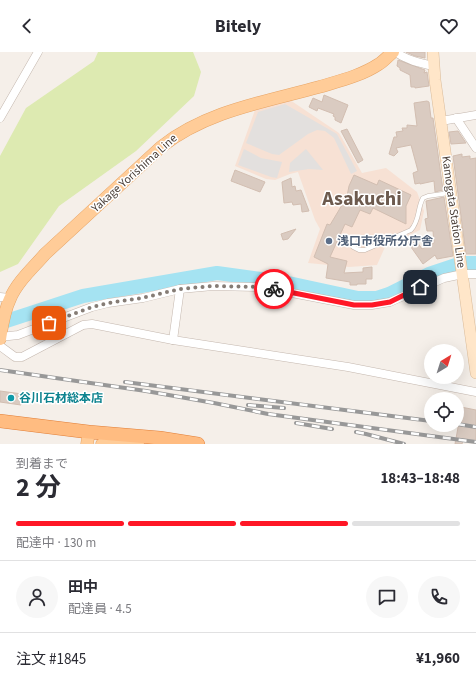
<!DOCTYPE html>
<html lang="ja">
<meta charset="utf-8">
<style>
body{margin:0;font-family:"Source Sans 3","Noto Sans JP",sans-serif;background:#f7f7f7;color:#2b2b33;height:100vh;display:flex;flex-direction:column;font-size:15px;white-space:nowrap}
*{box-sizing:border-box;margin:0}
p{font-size:13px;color:#7c7c81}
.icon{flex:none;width:22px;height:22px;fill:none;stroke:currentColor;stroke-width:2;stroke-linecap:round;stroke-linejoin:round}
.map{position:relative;height:392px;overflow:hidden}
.drawer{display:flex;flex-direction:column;background:#fff;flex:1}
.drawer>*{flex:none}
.needle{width:26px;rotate:38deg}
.fabs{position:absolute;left:424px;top:292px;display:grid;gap:8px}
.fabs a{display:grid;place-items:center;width:40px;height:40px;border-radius:50%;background:#fff;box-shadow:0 4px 16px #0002;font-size:20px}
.pin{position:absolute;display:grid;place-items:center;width:34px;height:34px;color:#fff;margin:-17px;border-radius:8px;box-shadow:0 2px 6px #0006}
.courier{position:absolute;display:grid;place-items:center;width:40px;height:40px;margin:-20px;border:3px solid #ff1726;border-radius:50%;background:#fff;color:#222;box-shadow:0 1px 5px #0007}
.summary em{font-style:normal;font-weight:700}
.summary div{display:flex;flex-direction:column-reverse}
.summary{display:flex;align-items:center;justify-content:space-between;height:68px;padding:0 16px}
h1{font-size:26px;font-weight:700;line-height:30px}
.bar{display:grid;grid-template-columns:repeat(4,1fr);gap:6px 4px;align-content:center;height:48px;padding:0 16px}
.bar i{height:5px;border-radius:3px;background:#e1e1e2}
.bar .selected{background:#ff1726}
.bar p{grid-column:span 4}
.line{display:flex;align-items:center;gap:10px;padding:0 16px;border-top:1px solid #e1e1e2}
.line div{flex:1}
.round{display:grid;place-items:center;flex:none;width:42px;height:42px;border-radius:21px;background:#f7f7f7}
header{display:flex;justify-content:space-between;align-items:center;height:52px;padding:0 16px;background:#fff;font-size:18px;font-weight:700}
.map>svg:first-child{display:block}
</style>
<header><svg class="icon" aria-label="back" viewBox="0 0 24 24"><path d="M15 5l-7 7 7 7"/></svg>Bitely<svg class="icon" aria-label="heart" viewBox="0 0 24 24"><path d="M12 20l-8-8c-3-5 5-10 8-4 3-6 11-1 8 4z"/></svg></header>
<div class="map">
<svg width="476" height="392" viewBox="0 0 476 392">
<rect width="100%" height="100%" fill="#f5efe9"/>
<!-- commercial -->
<polygon fill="#f7e1d4" points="290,48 339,81 362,121 386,116 417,140 424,159 420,178 385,195 377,213 349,215 308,211 320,177 315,168 298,120 290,122 275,128 266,127 235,114 255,58"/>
<!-- green -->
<polygon fill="#ddeab1" points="98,0 193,0 201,20 194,44 136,99 59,154 18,212 0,220 0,104 26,56 94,9"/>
<!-- parking -->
<g fill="#e3e0de">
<polygon points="285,52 337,82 357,119 351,122 334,86 325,79 317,78 308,82 279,103 272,102 246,91 258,60"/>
<polygon points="244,97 261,106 282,110 277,126 271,125 238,113"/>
<polygon points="306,97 323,118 309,117 289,120 290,111"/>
</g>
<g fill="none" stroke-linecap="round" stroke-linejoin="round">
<!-- river -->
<polyline stroke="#a5e3f2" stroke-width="14" points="0,271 83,244 217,221 284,230 358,246 377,246 389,242 429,222 462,211 476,211"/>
</g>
<!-- building -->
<g fill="#dacbc1" stroke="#d2beb1">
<polygon points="406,0 425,0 425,6 415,4"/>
<polygon points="398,8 425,18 424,21 427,20 429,34 415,36 415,35 411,35 410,23 400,18 400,16 397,14"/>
<polygon points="324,43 348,53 341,71 335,68 335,65 333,64 334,62 318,56 317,59 309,55 313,46 322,50"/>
<polygon points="427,49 429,50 431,66 433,66 443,138 435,140 434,129 420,132 420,131 415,132 413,121 418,119 411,93 396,96 398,100 394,104 389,102 394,85 397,85 396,80 403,79 402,76 407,76 407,73 417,74 414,51"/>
<polygon points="347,77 363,108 358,111 341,79"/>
<polygon points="458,79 466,91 451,92 449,80"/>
<polygon points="462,102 462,105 470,104 470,107 476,106 476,202 466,202 453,104"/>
<polygon points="235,118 265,130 260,140 231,129"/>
<polygon points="354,123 377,133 379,128 411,143 406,154 406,172 373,156 370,162 360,158 352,175 345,172 330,205 347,209 344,221 363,220 363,216 372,215 372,227 366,227 366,232 357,232 357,233 350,233 350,230 326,226 328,212 314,205 327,172 330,173 339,158 347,144 349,134"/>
<polygon points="291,126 292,135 295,134 296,139 301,138 309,159 302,160 301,152 293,153 292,150 284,151 282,130"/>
<polygon points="444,145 453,204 437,207 435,203 423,212 406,188 413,184 422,197 434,191 433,179 427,179 425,167 428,166 426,149"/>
<polygon points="296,177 288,187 283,188 281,182"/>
<polygon points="0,339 22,342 21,353 0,350"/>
<polygon points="461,355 476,358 476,389 463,388 462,392 455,392 459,370 457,370 457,358 460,358"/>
</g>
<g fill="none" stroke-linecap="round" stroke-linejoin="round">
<defs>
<path id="service" d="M354,187l-1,8 6,3h6l46,-20c9,-10 6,-21 12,-32l5,-2 21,-3"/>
<g id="minor">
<path d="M395,0c12,8 24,11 39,14"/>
<polyline points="0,66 38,0"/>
<polyline points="456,66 476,96"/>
<polyline points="441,69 476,63"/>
<polyline points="0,245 10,246"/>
<polyline points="0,285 18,283 92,255 108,251 143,246 180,237 213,234 261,235 354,253 372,253 390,250 444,226 463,222 476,222"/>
<polyline points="173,288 180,237"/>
<polyline points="0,294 15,305 22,305 83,273 92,272 173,288 348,315 476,340"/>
</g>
<polyline id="secondary" points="433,0 435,28 476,321"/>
<g id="primary">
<path d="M0,287c2,-13 4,-28 10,-40 7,-17 23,-31 35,-45l116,-107c45,-36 104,-45 158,-60 20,-6 42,-11 60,-23 5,-3 9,-8 14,-12"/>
<polyline points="87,392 89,380"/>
<polyline points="102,392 110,389 138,392"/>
</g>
<polyline id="trunk" points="0,369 89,380 160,386 198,392"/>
</defs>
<!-- service casing -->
<use href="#service" stroke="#c4b7ae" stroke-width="5"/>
<!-- minor casing -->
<use href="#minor" stroke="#c4b7ae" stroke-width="9"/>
<!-- secondary casing -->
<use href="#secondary" stroke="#d9bb9a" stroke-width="12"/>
<!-- primary casing -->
<use href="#primary" stroke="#e7a465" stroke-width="13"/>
<!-- trunk casing -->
<use href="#trunk" stroke="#e17e37" stroke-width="14"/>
<!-- service -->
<use href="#service" stroke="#fff" stroke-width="4"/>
<!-- minor -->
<use href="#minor" stroke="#fff" stroke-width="8"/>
<!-- secondary -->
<use href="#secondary" stroke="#ffe6c9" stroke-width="11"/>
<!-- primary -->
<use href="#primary" stroke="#ffcc98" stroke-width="12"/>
<!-- trunk -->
<use href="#trunk" stroke="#ffbc81" stroke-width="13"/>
<defs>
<g id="rail">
<polyline points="0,318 146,339 214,351 268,362 476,390"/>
<polyline points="125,330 431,369"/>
<polyline points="248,353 284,356"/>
<polyline points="296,371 332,377"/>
<polyline points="457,372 476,375"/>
<polyline points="356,380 366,382 404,392"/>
</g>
</defs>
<!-- rail casing -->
<use href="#rail" stroke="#989898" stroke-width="4"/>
<!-- rail -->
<use href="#rail" stroke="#fff" stroke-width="2.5" stroke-dasharray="8" stroke-linecap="butt"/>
</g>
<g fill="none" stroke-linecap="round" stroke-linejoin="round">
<!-- done -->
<polyline stroke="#857c75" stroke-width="4" stroke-dasharray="0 7.2" points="49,271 92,255 108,251 142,246 180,237 213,234 261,235 274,237"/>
<!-- route -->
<polyline stroke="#ff1726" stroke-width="5" points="274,237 354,253 372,253 390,250 420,235"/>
</g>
<!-- markers -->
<circle fill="#5c6f8a" stroke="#fff" stroke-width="1.5" cx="329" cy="189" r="4"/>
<circle fill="#0f9aa8" stroke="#fff" stroke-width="1.5" cx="11" cy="346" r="4"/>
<g text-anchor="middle" stroke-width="3" stroke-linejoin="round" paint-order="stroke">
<!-- street labels -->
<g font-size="12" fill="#493e37" stroke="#fff">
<text transform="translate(134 121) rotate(-42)" y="4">Yakage Yorishima Line</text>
<text transform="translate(454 160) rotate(82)" y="4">Kamogata Station Line</text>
</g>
<!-- service labels -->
<g font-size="12" font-weight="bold" fill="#4e5e75" stroke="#fff" text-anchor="start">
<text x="337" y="193">浅口市役所分庁舎</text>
</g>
<!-- culture labels -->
<g font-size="12" font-weight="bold" fill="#0d838f" stroke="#fff" text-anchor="start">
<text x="19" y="350">谷川石材総本店</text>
</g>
<!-- town labels -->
<g font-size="20" font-weight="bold" fill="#6c5a4e" stroke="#fff">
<text x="362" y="153">Asakuchi</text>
</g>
</g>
</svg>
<div class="fabs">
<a><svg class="needle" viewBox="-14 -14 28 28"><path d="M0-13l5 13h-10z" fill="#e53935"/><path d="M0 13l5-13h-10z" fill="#7c7c81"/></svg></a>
<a><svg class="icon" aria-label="locate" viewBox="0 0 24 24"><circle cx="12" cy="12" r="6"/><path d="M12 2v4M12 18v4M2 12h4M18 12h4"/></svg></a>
</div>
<div class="pin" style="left:49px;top:271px;background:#ea580c"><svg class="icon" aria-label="bag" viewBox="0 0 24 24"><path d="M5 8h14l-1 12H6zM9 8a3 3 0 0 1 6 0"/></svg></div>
<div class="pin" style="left:420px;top:235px;background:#1f2937"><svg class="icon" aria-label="home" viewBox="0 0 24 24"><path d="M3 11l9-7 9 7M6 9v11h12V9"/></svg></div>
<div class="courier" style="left:274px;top:237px"><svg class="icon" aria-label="bike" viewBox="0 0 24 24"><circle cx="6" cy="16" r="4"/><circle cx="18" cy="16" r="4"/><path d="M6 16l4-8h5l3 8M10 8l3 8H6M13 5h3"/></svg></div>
</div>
<section class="drawer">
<div class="summary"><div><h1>2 分</h1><p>到着まで</p></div><em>18:43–18:48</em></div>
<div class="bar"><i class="selected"></i><i class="selected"></i><i class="selected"></i><i></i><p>配達中 · 130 m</p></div>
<div class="line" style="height:72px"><a class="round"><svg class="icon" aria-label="person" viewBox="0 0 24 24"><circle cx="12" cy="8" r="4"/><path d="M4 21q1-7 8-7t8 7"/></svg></a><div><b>田中</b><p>配達員 · 4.5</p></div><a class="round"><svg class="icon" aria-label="chat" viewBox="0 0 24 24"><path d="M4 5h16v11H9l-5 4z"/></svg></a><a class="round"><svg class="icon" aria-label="phone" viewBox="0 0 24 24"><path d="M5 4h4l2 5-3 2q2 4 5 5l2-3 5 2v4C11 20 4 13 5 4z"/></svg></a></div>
<div class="line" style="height:52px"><div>注文 #1845</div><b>¥1,960</b></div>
</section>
